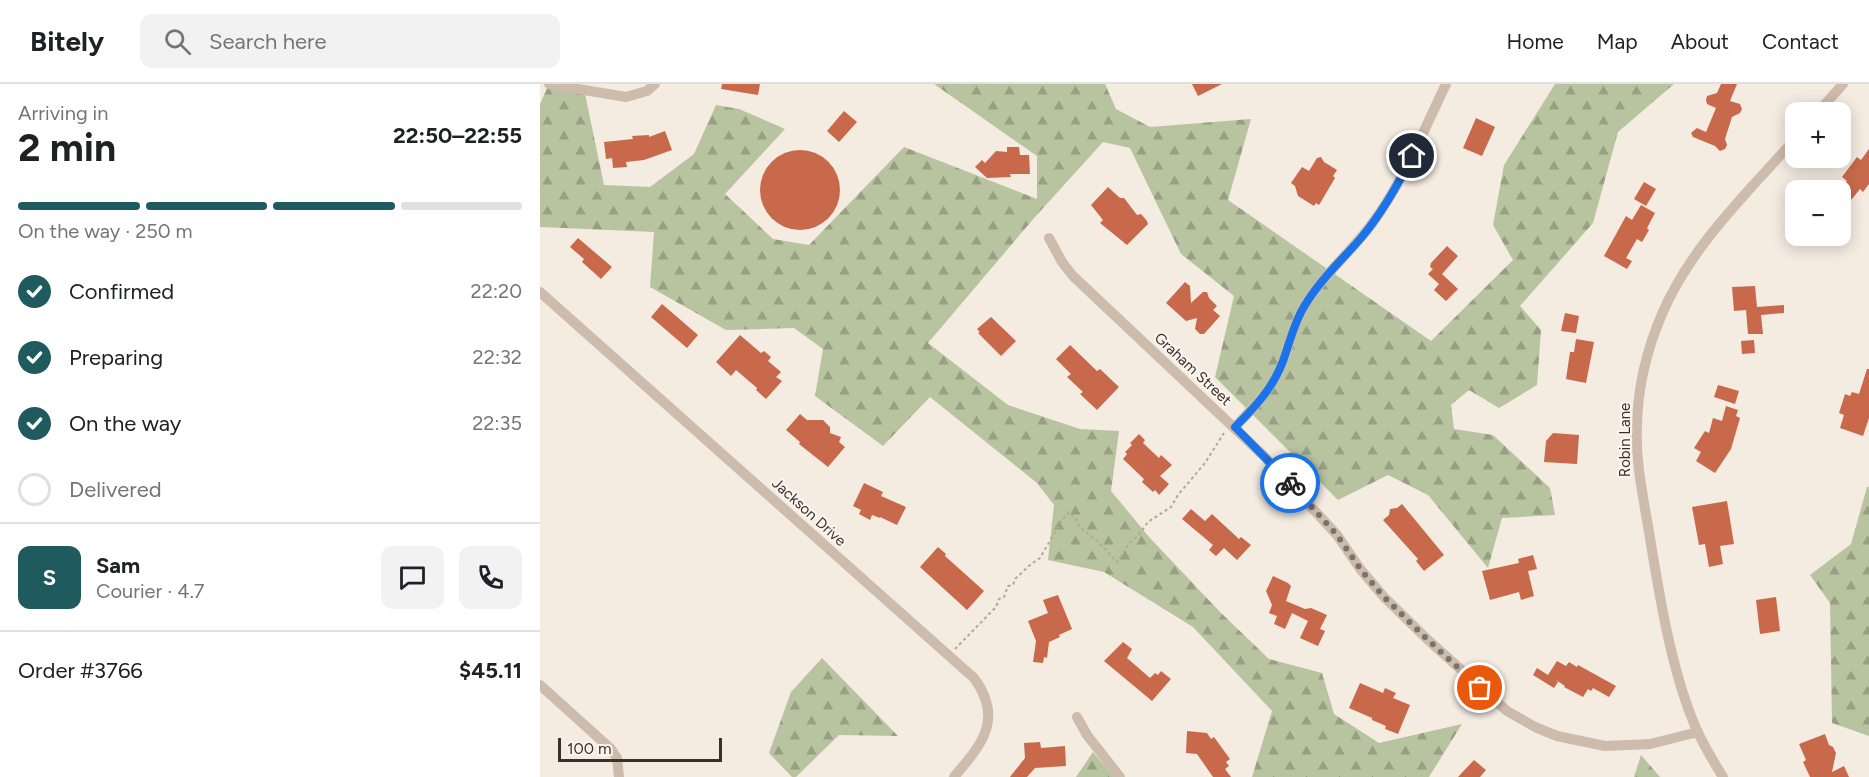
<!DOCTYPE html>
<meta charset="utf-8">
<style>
body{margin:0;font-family:Figtree,sans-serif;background:#f2f2f2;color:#202124;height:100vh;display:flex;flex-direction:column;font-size:22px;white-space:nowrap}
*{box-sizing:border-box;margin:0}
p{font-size:20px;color:#757577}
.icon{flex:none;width:33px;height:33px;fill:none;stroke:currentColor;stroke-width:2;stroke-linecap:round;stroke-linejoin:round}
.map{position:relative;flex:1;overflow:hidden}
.details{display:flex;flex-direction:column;background:#fff;width:540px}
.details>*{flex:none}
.buttons{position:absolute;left:1245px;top:18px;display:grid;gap:12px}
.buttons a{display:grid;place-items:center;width:66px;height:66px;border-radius:12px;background:#fff;box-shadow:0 3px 15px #0003;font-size:30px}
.scale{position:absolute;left:18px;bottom:15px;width:164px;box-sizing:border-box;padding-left:6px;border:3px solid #3b302b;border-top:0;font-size:16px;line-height:21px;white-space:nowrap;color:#3b302b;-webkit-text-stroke:4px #fbf5ee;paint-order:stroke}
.pin{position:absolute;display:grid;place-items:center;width:51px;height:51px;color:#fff;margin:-26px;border:3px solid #fff;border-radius:50%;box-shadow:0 2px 6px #0007}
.courier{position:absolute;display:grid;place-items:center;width:60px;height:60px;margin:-30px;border:4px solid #1a73e8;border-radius:50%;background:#fff;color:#222;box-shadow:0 2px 8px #0007}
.overview em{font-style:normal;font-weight:700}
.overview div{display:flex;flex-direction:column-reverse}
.overview{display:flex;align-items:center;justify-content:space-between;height:102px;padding:0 18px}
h1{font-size:39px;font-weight:700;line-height:45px}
.bar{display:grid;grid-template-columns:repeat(4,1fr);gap:9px 6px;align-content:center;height:72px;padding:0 18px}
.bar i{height:8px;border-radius:4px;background:#e0e0e0}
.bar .active{background:#1f5a5e}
.bar p{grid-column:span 4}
.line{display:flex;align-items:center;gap:15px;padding:0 18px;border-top:2px solid #e0e0e0}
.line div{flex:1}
.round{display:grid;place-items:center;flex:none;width:63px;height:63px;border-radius:12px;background:#f2f2f2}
ol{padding:0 18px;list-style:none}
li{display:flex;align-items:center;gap:18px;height:66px}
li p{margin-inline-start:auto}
li .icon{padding:6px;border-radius:50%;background:#1f5a5e;color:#fff;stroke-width:4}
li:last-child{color:#757577}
li i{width:33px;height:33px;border:3px solid #e0e0e0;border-radius:50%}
header{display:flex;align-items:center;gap:36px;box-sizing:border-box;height:84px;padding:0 30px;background:#fff;border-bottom:2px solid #e0e0e0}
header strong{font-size:28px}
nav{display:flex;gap:33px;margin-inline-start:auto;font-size:21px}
.search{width:420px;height:54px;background:#f2f2f2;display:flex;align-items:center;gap:15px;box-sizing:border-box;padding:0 21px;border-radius:12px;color:#757577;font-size:22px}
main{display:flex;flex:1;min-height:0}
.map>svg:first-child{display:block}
</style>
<header>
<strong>Bitely</strong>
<div class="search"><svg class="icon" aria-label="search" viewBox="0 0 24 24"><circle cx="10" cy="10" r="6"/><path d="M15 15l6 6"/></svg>Search here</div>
<nav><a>Home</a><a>Map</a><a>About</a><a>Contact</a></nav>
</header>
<main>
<section class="details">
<div class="overview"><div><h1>2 min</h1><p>Arriving in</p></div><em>22:50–22:55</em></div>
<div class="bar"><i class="active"></i><i class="active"></i><i class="active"></i><i></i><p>On the way · 250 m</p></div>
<ol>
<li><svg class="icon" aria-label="check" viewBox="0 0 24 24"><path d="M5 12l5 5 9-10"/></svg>Confirmed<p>22:20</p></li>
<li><svg class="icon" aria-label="check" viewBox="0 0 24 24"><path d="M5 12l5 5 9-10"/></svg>Preparing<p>22:32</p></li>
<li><svg class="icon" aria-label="check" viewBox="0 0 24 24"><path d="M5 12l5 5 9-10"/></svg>On the way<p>22:35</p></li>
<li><i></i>Delivered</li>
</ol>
<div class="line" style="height:108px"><b class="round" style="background:#1f5a5e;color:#fff">S</b><div><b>Sam</b><p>Courier · 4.7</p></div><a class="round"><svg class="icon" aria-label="chat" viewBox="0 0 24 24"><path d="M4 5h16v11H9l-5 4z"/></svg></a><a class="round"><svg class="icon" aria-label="phone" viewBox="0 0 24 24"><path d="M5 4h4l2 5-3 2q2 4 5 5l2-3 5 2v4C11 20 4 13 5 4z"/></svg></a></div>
<div class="line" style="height:78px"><div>Order #3766</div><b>$45.11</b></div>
</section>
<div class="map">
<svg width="1329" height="693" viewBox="0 0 1329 693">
<defs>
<pattern id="forest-firs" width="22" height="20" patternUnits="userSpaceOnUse" patternTransform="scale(1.5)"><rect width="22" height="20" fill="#b8c4a0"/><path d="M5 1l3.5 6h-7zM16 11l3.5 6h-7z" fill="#97a083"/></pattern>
</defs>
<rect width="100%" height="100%" fill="#f4ebe1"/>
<!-- forest -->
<g fill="url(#forest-firs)">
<polygon points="9,0 44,5 64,101 110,103 154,70 176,21 199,25 245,45 185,110 233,155 269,161 364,63 497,115 497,72 394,0 565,0 576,25 610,43 711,35 688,116 891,257 973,176 953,141 964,81 1015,0 1134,0 1078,48 1053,139 980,222 1001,246 997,301 959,324 929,306 911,321 914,345 953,351 1010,404 1015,431 962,434 948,484 888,411 848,391 798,416 675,293 694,212 641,170 590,64 563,58 495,133 388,259 468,321 540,345 579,347 571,407 610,454 680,528 729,575 782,589 794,630 839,659 922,640 889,693 712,693 732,627 653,543 564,488 508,476 514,421 497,399 390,313 343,362 275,312 283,265 254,244 186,246 110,203 114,148 0,143 0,20"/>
<polygon points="1327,403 1329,403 1329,652 1292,639 1290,519 1270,491 1311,460"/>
<polygon points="282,574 358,652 299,651 256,693 252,693 229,669 251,608"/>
<polygon points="553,668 574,693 536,693"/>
<polygon points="1101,671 1120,693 1094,693"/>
</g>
<!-- building -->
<g fill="#c8694b">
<polygon points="182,0 220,0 218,11 181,5"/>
<polygon points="652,0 682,0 658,12"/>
<polygon points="1181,0 1197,0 1190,17 1200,20 1202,25 1200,29 1192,33 1185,55 1187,61 1185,65 1180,67 1175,62 1153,53 1151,49 1157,44 1166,48 1176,24 1167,20 1166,16 1167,12 1177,9"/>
<polygon points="304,27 317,38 299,58 287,47"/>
<polygon points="936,34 955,43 942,72 923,64"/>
<polygon points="125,47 132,66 104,76 86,78 87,83 73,84 72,74 66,75 64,58 93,55 92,52 109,51 109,53"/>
<polygon points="467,63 479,63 480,71 489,71 490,90 470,90 471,93 447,94 435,83 442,76 445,79 456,67 467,68"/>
<polygon points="1329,65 1329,100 1323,108 1320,105 1307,121 1300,116 1300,106 1307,97 1302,93 1317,73 1321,76"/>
<circle cx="260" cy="106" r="40"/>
<polygon points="781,73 784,78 797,86 793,92 795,94 779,121 776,119 774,122 758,112 755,102 751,99 762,83 769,87 777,74"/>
<polygon points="1104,98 1116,105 1106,122 1094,115"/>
<polygon points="568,103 580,114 584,114 597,131 601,130 607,137 608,140 587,161 560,139 563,136 551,121"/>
<polygon points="1101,121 1115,129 1107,144 1109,146 1102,158 1097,155 1086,174 1092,177 1087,185 1064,172 1086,132 1092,136"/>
<polygon points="38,154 72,183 61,195 42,178 44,175 30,163"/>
<polygon points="907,162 918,172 902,190 918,205 906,217 894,206 899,200 888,190 893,185 890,183 891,179"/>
<polygon points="645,198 650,202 651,219 663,208 667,208 669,214 677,222 673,226 680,232 664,250 660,250 655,245 657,234 646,237 626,219"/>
<polygon points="1215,202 1217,223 1244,221 1244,229 1221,231 1223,250 1208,250 1206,226 1194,227 1192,203"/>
<polygon points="122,220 158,251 147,264 111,233"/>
<polygon points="1025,229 1039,232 1036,249 1021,247"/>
<polygon points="451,233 476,257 461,272 438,249 440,248 437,245"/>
<polygon points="200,251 221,269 224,267 231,273 228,277 241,288 236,293 242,297 226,315 216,306 217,304 196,286 191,292 176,278"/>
<polygon points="1036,255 1054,258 1046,299 1026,295 1030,268 1034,268"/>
<polygon points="1214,256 1215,269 1202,270 1201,257"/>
<polygon points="530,261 557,287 560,285 579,303 557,326 540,310 543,308 527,293 531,290 516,275"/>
<polygon points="1327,285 1329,285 1329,334 1323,352 1300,344 1304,331 1299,329 1305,310 1310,312 1312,308 1319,310"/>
<polygon points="1178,301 1199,307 1195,320 1174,313"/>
<polygon points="1186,322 1198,326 1196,332 1200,334 1191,365 1175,389 1156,377 1161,368 1154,364 1165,347 1169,349 1173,334 1182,337"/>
<polygon points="260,330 267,336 283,336 290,343 290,349 301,353 299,358 305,363 288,383 259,360 260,358 246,346"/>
<polygon points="1013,349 1039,351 1037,380 1004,378 1006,357"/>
<polygon points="599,350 605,356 603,359 619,374 621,371 632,381 620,392 629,400 619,411 615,406 613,408 602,398 604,395 583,375 587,370 585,368 592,361 590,359"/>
<polygon points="324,399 343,408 341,412 366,423 357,441 340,433 340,434 332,431 330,436 319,430 321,426 313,422"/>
<polygon points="1187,417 1194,460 1180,462 1183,480 1169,483 1165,460 1159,461 1152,423"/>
<polygon points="862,420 904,471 884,487 876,477 878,475 843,436 849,431 850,425 857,424"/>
<polygon points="651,425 665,437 672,430 699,455 701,453 711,461 697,476 684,464 676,472 669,466 673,461 642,435"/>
<polygon points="398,463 406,470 405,472 444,507 427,526 380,483"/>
<polygon points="993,471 997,485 988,487 994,512 981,516 979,508 950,516 942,487 979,479 978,475"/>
<polygon points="733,492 748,499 751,502 746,517 765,525 771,524 787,531 780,545 785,547 778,562 760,554 768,537 752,529 745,545 734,540 737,532 729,529 732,521 726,507"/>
<polygon points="518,511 532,545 519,551 520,553 509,558 507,574 504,573 503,579 493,578 496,557 488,537 508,529 503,516"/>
<polygon points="1236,513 1240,547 1220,550 1216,516"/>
<polygon points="583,558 592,565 587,574 610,594 615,589 618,591 621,587 631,595 612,617 564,577"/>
<polygon points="1017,577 1026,582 1029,578 1037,583 1038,581 1076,602 1069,613 1053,604 1051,607 1048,605 1043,613 1024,603 1025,602 1016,596 1018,598 1014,604 993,591 997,584 1008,591"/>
<polygon points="820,599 843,609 845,604 856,609 853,614 870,621 858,650 845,645 846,642 832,636 832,634 809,624"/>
<polygon points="647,647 667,649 671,655 674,653 690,675 686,678 689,682 685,685 691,693 673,693 657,670 646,669"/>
<polygon points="1285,650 1289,661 1293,663 1296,669 1292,688 1304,682 1309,693 1270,693 1263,678 1266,676 1259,660"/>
<polygon points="500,658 501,664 525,662 526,682 495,684 487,693 470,693 485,674 484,659"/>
<polygon points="934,676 946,686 940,693 918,693"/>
</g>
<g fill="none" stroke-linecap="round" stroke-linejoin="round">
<!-- path -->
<polyline stroke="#b9a596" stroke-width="2" stroke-dasharray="3 3" stroke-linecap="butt" points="415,565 456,523 459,515 464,513 468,502 473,501 475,495 491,480 500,474 522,436 529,428 536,435 539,442 557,457 577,478 590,458 598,452 608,438 631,423 638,411 665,379 684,349"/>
<!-- street -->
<g stroke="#cdbbac" stroke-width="10">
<polyline points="9,0 86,13 107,7 115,0"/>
<polyline points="1278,28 1303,0"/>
<polyline points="509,154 522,178 533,192 724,372 797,451 821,486 844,513 887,555 967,627 995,643 1017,652 1065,662 1110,660 1158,648"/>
<path d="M0,208l434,386c30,41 8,66 -20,99"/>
<path d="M695,343c19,-20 38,-39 48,-66 7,-18 11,-37 21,-55 18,-30 46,-53 67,-81 32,-43 52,-93 75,-141"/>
<polyline points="0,601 71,665 77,674 79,693"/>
<polyline points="537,633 547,651 580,693"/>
<path d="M1183,693c-11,-18 -23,-37 -30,-56 -23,-57 -34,-128 -44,-189 -6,-37 -14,-71 -12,-108 1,-37 10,-75 25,-110 29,-68 85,-121 134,-176"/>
</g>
</g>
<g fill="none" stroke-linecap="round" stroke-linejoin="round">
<!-- done -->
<polyline stroke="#7c716b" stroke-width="6" stroke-dasharray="0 10.8" points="750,399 797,451 821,486 844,513 887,555 940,604"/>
<!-- route -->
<path stroke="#1a73e8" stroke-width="8" d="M750,399l-55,-56c20,-20 38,-39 48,-66 7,-19 11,-39 22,-56 15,-25 37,-45 56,-67 21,-25 37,-53 51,-82"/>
</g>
<g text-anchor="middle" stroke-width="4.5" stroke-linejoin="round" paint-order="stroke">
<!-- street labels -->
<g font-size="15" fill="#3b302b" stroke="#fbf5ee">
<text transform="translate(653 285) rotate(43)" y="5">Graham Street</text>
<text transform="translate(1085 356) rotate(-90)" y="5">Robin Lane</text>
<text transform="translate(269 428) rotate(42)" y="5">Jackson Drive</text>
</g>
</g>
</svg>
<div class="buttons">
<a>+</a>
<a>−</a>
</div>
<div class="scale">100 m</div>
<div class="pin" style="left:940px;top:604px;background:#ea580c"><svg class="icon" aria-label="bag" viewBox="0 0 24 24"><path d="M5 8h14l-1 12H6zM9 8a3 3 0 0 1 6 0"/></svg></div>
<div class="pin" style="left:872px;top:72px;background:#1f2937"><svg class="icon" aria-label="home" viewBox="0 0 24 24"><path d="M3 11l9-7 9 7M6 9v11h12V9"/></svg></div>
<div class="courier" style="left:750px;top:399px"><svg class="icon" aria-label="bike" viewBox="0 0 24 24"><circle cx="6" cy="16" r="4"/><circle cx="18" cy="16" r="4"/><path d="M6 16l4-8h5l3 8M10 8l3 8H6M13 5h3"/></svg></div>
</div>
</main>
